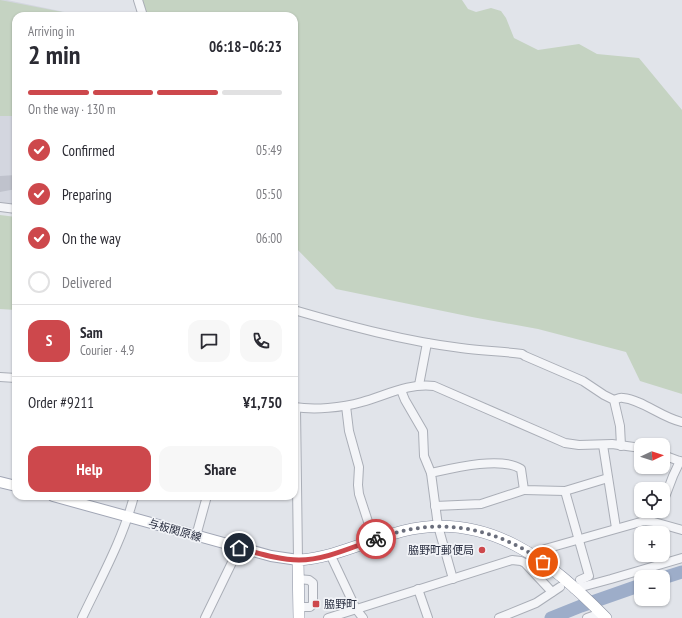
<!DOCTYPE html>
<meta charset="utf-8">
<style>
body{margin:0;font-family:"PT Sans Narrow","Noto Sans JP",sans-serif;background:#f7f7f7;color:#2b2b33;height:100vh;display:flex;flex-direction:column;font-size:15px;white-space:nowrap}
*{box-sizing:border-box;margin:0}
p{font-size:13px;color:#7c7c81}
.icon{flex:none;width:22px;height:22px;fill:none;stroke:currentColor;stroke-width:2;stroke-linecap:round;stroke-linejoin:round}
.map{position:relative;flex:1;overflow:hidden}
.side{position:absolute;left:12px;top:12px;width:286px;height:488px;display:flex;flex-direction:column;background:#fff;border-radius:12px;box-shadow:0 1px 3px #0004}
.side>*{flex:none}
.needle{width:26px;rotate:86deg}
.controls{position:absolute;left:634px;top:438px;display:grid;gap:8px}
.controls a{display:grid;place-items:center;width:36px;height:36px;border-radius:8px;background:#fff;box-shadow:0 1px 3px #0004;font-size:20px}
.pin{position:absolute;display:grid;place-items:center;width:34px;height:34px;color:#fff;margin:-17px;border:2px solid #fff;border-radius:50%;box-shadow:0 1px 4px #0007}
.courier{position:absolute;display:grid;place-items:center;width:40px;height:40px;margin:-20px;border:3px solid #cd484c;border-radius:50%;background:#fff;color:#222;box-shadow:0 1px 5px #0007}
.summary em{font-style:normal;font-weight:700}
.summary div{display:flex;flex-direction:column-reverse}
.summary{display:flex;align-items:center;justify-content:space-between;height:68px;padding:0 16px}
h1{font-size:26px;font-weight:700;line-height:30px}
.bar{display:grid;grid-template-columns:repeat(4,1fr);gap:6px 4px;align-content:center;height:48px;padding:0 16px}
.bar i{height:5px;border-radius:3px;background:#e1e1e2}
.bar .active{background:#cd484c}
.bar p{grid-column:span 4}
.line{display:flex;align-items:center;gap:10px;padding:0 16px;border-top:1px solid #e1e1e2}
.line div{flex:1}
.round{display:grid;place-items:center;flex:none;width:42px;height:42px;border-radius:12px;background:#f7f7f7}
ol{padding:0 16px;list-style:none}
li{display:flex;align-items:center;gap:12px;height:44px}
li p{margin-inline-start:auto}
li .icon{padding:4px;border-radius:50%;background:#cd484c;color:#fff;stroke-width:4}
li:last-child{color:#7c7c81}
li i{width:22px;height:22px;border:2px solid #e1e1e2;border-radius:50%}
.button{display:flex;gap:8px;margin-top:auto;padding:8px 16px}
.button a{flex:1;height:46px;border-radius:12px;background:#cd484c;color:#fff;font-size:16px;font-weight:700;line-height:46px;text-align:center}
.button a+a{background:#f7f7f7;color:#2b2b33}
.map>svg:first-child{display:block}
</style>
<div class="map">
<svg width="682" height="618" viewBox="0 0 682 618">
<rect width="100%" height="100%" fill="#e1e4ea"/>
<!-- built -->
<polygon fill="#d3d6df" points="0,0 7,0 84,16 16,16 16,206 0,204"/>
<!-- green -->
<g fill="#c5d3c2">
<polygon points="0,0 83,16 16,16 16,116 0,116"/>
<polygon points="141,0 462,0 468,9 476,12 491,8 501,11 506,18 514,38 538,50 579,44 597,54 639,58 682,110 682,394 640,381 626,352 538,329 472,317 336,289 294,246 294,16 146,16"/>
<polygon points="0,215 16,217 16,310 0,309"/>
</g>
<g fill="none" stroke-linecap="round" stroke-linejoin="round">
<!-- river -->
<g stroke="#9dadc9" stroke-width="13">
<polyline points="663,578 682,572"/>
<polyline points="551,618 581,606 641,585"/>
</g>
</g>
<!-- building -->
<polygon fill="#bfc2cc" points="16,175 16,189 0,192 0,176"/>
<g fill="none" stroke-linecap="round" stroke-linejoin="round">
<defs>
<g id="minor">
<polyline points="138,0 143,16"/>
<polyline points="0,207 16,209"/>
<path d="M294,310c55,16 110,31 167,38 20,3 40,3 61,6l3,2 58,25 21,14 10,5 6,26 1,20"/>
<polyline points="0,377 16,378"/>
<polyline points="419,385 427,343"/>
<polyline points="401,390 405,400 423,431 424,456 431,473"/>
<path d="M614,400c3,-1 6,-3 9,-2 20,2 39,20 59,24"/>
<polyline points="346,406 349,431 359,467 358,485 359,494 374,540"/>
<path d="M294,407c20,3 48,1 68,-5 25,-7 46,-19 72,-16l131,57 14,2 33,-1 29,4"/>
<polyline points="296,408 298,560"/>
<polyline points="603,445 616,528"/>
<polyline points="663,455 682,462"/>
<polyline points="565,491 589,576 580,580"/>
<polyline points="663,500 665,497 673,476 680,461"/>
<polyline points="435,506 481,504 524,490"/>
<polyline points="644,521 654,511"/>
<polyline points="196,536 207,496"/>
<polyline points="545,549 644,521 654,522 682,530"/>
<polyline points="330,554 356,609 363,618"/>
<polyline points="298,579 309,580 313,583 313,604 310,607 299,607"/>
<path d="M453,579l-15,-53 -7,-53c22,-5 70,-17 90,-4l3,21 41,1 43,-13"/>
<polyline points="418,589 428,618"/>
<polyline points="574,589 611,579 682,558"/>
<path d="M82,618c19,-40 41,-79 52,-122"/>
<polyline points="205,618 239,548"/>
<polyline points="328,618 512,560 521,561 525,563 552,592"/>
<polyline points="499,618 536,603 560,587"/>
<polyline points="587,618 601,613"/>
</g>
<g id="major">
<polyline points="0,482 16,486"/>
<polyline points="53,496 271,556 298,560"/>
</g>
<path id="highway" d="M299,618l-1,-58c36,-2 70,-20 105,-29 85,-21 147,30 203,87"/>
</defs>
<!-- minor casing -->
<use href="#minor" stroke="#aaaeb7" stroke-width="10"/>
<!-- major casing -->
<use href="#major" stroke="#a1a6b5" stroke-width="12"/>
<!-- highway casing -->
<use href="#highway" stroke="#898fa0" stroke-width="12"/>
<!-- minor -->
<use href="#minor" stroke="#f4f5f8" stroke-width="8"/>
<!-- major -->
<use href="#major" stroke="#fff" stroke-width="10"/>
<!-- highway -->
<use href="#highway" stroke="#fff" stroke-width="11"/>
</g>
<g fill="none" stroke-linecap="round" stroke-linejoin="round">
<!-- done -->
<path stroke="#6a6e7c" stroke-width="4" stroke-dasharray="0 7.2" d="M376,539c9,-3 18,-6 27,-8 49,-12 100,1 140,31"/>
<!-- route -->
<path stroke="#cd484c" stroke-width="5" d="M239,548c19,5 40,12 60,12 26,0 53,-13 77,-21"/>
</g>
<!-- markers -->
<g fill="#cd484c" stroke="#f1f3f7" stroke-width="1.5">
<circle cx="482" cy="550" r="4"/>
<rect x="312" y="600" width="8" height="8" rx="2"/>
</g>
<g text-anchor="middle" stroke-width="3.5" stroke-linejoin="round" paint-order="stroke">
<!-- street labels -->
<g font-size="11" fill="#2a2f41" stroke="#f1f3f7">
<text transform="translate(175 530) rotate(16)" y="4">与板関原線</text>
</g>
<!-- poi labels -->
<g font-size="11" fill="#2a2f41" stroke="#f1f3f7" text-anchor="end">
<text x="474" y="554">脇野町郵便局</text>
<text x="324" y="608" text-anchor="start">脇野町</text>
</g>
</g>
</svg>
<div class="controls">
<a><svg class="needle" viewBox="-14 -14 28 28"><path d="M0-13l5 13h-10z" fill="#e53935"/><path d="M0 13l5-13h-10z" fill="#7c7c81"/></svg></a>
<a><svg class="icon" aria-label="locate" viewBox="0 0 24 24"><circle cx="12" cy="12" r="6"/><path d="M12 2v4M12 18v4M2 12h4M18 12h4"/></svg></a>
<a>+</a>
<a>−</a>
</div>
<div class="pin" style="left:543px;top:562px;background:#ea580c"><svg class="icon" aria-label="bag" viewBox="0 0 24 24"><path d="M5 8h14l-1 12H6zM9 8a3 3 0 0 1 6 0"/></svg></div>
<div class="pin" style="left:239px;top:548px;background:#1f2937"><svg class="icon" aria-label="home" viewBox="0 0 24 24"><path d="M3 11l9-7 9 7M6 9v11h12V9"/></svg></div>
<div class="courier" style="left:376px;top:539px"><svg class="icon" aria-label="bike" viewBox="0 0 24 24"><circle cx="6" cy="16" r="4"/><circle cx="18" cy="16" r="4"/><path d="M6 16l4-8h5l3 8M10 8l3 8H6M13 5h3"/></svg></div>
<section class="side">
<div class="summary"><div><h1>2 min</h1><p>Arriving in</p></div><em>06:18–06:23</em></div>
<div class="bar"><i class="active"></i><i class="active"></i><i class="active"></i><i></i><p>On the way · 130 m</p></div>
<ol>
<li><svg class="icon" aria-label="check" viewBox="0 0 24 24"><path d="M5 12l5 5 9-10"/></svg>Confirmed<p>05:49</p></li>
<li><svg class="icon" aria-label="check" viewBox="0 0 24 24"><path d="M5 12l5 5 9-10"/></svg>Preparing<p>05:50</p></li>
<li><svg class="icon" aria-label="check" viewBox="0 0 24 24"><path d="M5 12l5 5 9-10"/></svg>On the way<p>06:00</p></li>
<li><i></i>Delivered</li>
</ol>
<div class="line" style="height:72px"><b class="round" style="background:#cd484c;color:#fff">S</b><div><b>Sam</b><p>Courier · 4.9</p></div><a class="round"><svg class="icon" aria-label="chat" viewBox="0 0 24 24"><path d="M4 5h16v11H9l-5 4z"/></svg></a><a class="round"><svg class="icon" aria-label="phone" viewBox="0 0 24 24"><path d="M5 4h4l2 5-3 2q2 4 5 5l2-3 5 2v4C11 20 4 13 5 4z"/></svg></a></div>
<div class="line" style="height:52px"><div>Order #9211</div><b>¥1,750</b></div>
<div class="button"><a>Help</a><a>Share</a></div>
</section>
</div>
